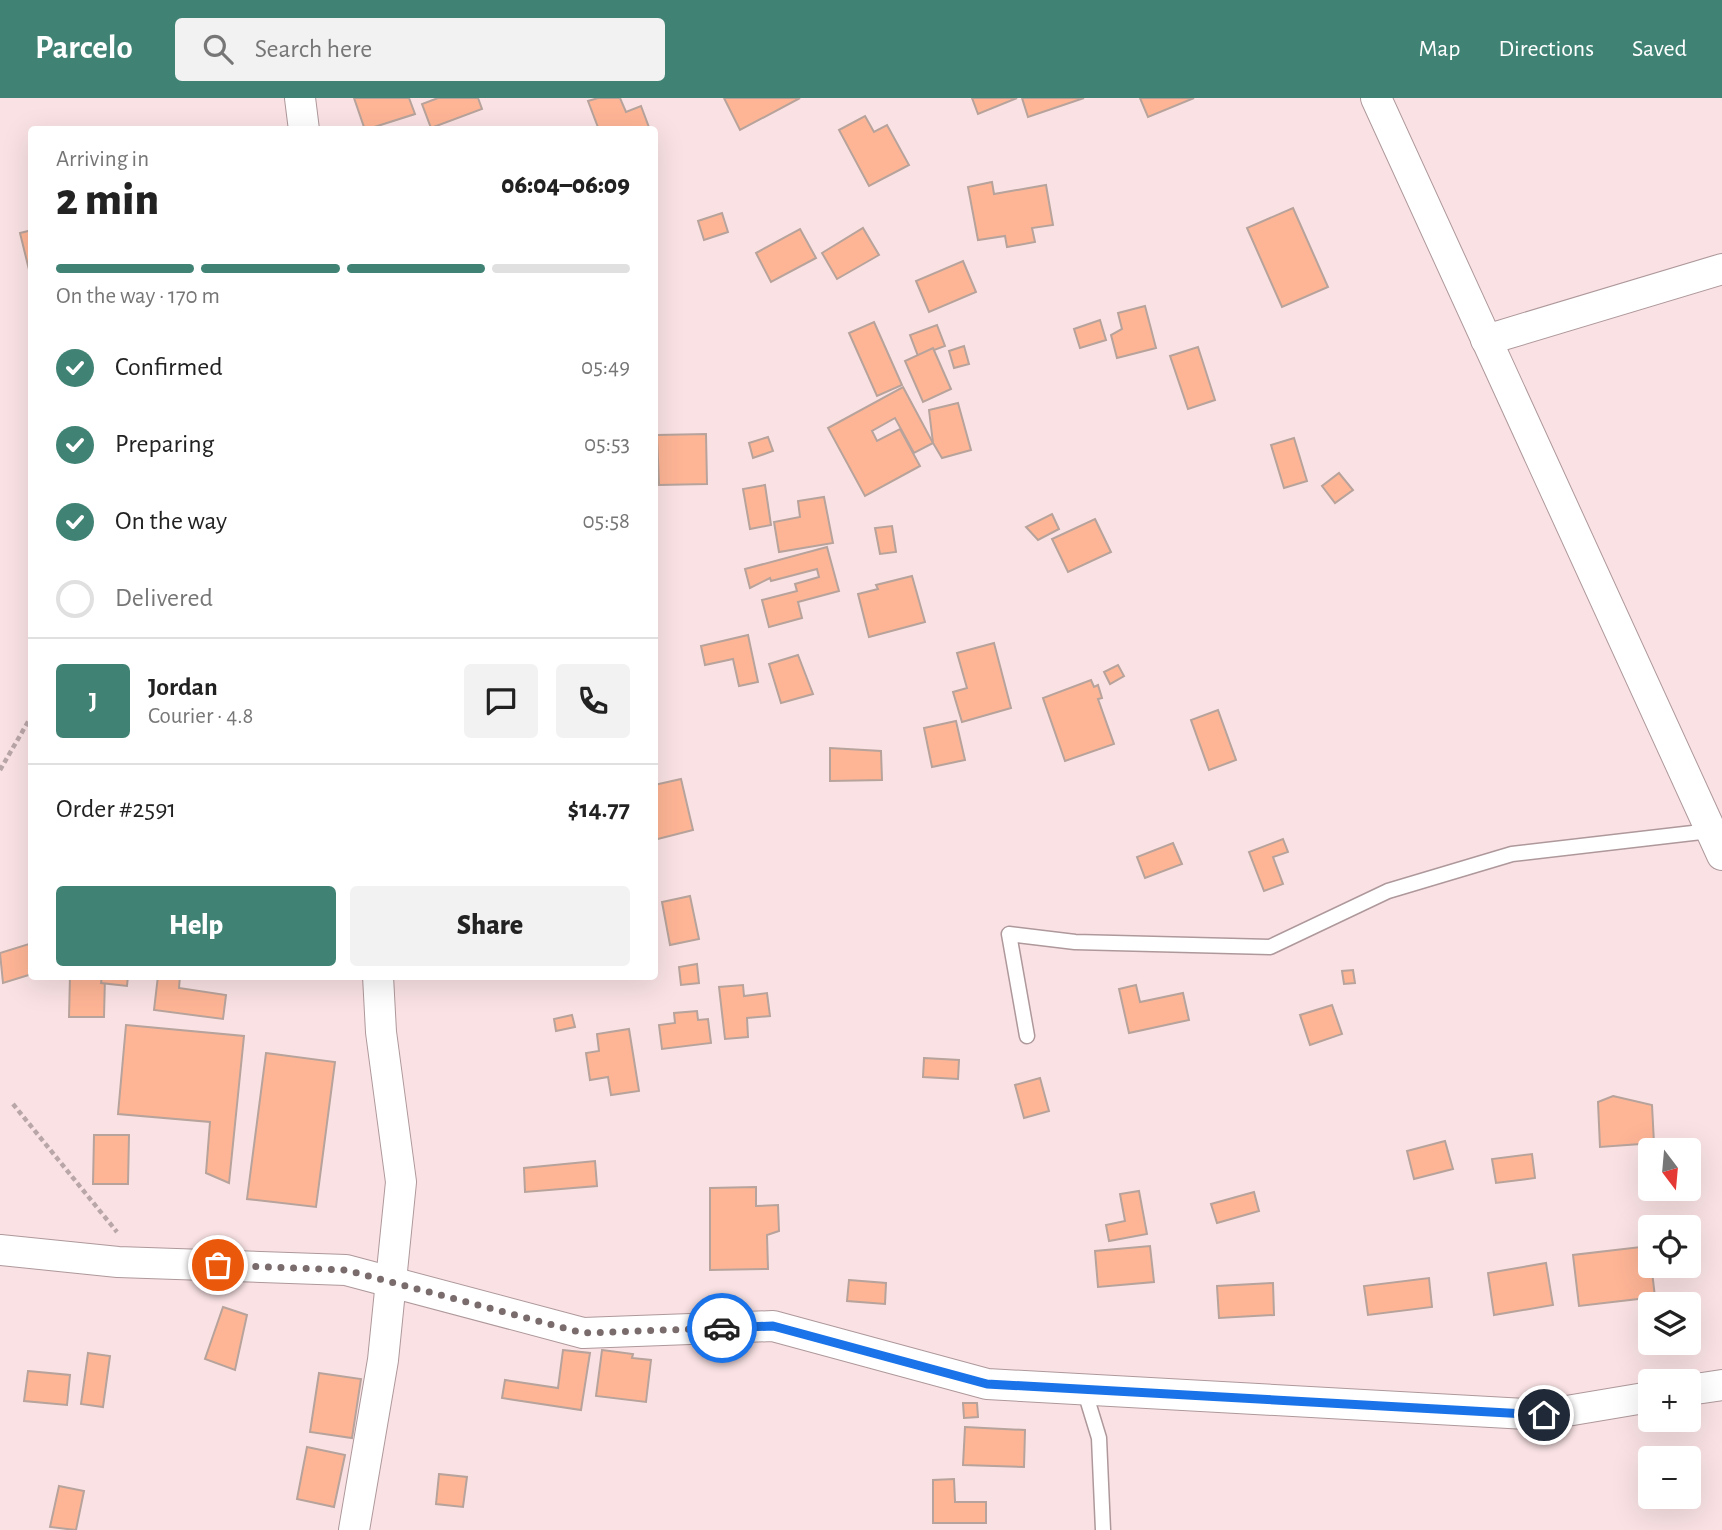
<!DOCTYPE html>
<meta charset="utf-8">
<style>
body{margin:0;font-family:"Alegreya Sans",sans-serif;background:#f2f2f2;color:#222;height:100vh;display:flex;flex-direction:column;font-size:26px;white-space:nowrap}
*{box-sizing:border-box;margin:0}
p{font-size:23px;color:#767676}
.icon{flex:none;width:38px;height:38px;fill:none;stroke:currentColor;stroke-width:2;stroke-linecap:round;stroke-linejoin:round}
.map{position:relative;flex:1;overflow:hidden}
.side{position:absolute;left:28px;top:28px;width:630px;height:854px;display:flex;flex-direction:column;background:#fff;border-radius:7px;box-shadow:0 7px 28px #0002}
.side>*{flex:none}
.needle{width:46px;rotate:164deg}
.fabs{position:absolute;left:1638px;top:1040px;display:grid;gap:14px}
.fabs a{display:grid;place-items:center;width:63px;height:63px;border-radius:7px;background:#fff;box-shadow:0 7px 28px #0002;font-size:35px}
.pin{position:absolute;display:grid;place-items:center;width:60px;height:60px;color:#fff;margin:-30px;border:4px solid #fff;border-radius:50%;box-shadow:0 2px 7px #0007}
.courier{position:absolute;display:grid;place-items:center;width:70px;height:70px;margin:-35px;border:5px solid #1a73e8;border-radius:50%;background:#fff;color:#222;box-shadow:0 2px 9px #0007}
.summary em{font-style:normal;font-weight:800}
.summary div{display:flex;flex-direction:column-reverse}
.summary{display:flex;align-items:center;justify-content:space-between;height:119px;padding:0 28px}
h1{font-size:46px;font-weight:800;line-height:52px}
.bar{display:grid;grid-template-columns:repeat(4,1fr);gap:10px 7px;align-content:center;height:84px;padding:0 28px}
.bar i{height:9px;border-radius:5px;background:#e0e0e0}
.bar .active{background:#408375}
.bar p{grid-column:span 4}
.line{display:flex;align-items:center;gap:18px;padding:0 28px;border-top:2px solid #e0e0e0}
.line div{flex:1}
.round{display:grid;place-items:center;flex:none;width:74px;height:74px;border-radius:7px;background:#f2f2f2}
ol{padding:0 28px;list-style:none}
li{display:flex;align-items:center;gap:21px;height:77px}
li p{margin-inline-start:auto}
li .icon{padding:7px;border-radius:50%;background:#408375;color:#fff;stroke-width:4}
li:last-child{color:#767676}
li i{width:38px;height:38px;border:4px solid #e0e0e0;border-radius:50%}
.primary-button{display:flex;gap:14px;margin-top:auto;padding:14px 28px}
.primary-button a{flex:1;height:80px;border-radius:7px;background:#408375;color:#fff;font-size:28px;font-weight:800;line-height:80px;text-align:center}
.primary-button a+a{background:#f2f2f2;color:#222}
header{display:flex;align-items:center;gap:42px;box-sizing:border-box;height:98px;padding:0 35px;background:#408375;color:#fff}
header strong{font-size:33px}
nav{display:flex;gap:38px;margin-inline-start:auto;font-size:24px}
.search{width:490px;height:63px;background:#f2f2f2;display:flex;align-items:center;gap:18px;box-sizing:border-box;padding:0 24px;border-radius:7px;color:#767676;font-size:26px}
.map>svg:first-child{display:block}
</style>
<header>
<strong>Parcelo</strong>
<div class="search"><svg class="icon" aria-label="search" viewBox="0 0 24 24"><circle cx="10" cy="10" r="6"/><path d="M15 15l6 6"/></svg>Search here</div>
<nav><a>Map</a><a>Directions</a><a>Saved</a></nav>
</header>
<div class="map">
<svg width="1722" height="1432" viewBox="0 0 1722 1432">
<rect width="100%" height="100%" fill="#fae2e4"/>
<!-- building -->
<g fill="#feb596" stroke="#b7a39b" stroke-width="2">
<polygon points="354,0 409,0 415,16 365,32"/>
<polygon points="438,0 478,0 482,11 431,30 422,6"/>
<polygon points="598,0 620,0 626,14 641,8 650,32 599,32 588,3"/>
<polygon points="724,0 800,0 740,32"/>
<polygon points="972,0 1017,0 978,16"/>
<polygon points="1022,0 1084,0 1028,19"/>
<polygon points="1140,0 1194,0 1148,19"/>
<polygon points="865,18 874,34 887,27 909,67 869,88 839,32"/>
<polygon points="992,84 994,96 1046,87 1053,127 1032,130 1035,144 1007,149 1005,138 978,142 968,89"/>
<polygon points="1293,110 1328,189 1282,209 1247,130"/>
<polygon points="722,115 728,134 704,142 698,123"/>
<polygon points="863,130 879,157 837,181 822,155"/>
<polygon points="800,131 816,160 771,184 756,155"/>
<polygon points="32,132 32,184 20,135"/>
<polygon points="963,163 976,194 929,214 916,183"/>
<polygon points="1145,208 1156,250 1117,260 1111,237 1122,231 1118,215"/>
<polygon points="1100,222 1106,242 1080,250 1074,231"/>
<polygon points="874,224 902,287 877,298 849,235"/>
<polygon points="937,227 945,248 918,258 910,237"/>
<polygon points="964,248 969,266 954,270 949,253"/>
<polygon points="1198,249 1215,302 1188,311 1170,258"/>
<polygon points="933,250 951,291 923,304 905,263"/>
<polygon points="903,289 933,345 914,355 895,320 872,333 877,343 900,331 920,368 865,398 828,330"/>
<polygon points="958,305 971,352 942,360 933,345 929,312"/>
<polygon points="706,336 707,386 659,387 657,337"/>
<polygon points="768,339 773,353 753,360 749,345"/>
<polygon points="1294,340 1307,383 1284,390 1271,347"/>
<polygon points="1339,375 1353,392 1335,405 1322,388"/>
<polygon points="765,387 771,427 750,431 743,391"/>
<polygon points="824,399 833,445 779,454 774,424 800,419 798,403"/>
<polygon points="1052,416 1059,431 1038,442 1026,429"/>
<polygon points="1095,421 1111,454 1068,474 1052,441"/>
<polygon points="892,428 896,454 880,456 875,430"/>
<polygon points="827,449 839,493 798,504 802,520 769,529 762,502 797,493 795,486 819,479 817,471 771,483 770,480 750,490 745,471"/>
<polygon points="912,478 925,524 869,539 858,496 878,491 876,487"/>
<polygon points="748,537 758,584 739,588 733,561 705,567 701,548"/>
<polygon points="994,545 1011,610 962,624 953,594 967,590 957,555"/>
<polygon points="798,557 813,596 781,605 769,566"/>
<polygon points="1118,567 1124,578 1110,586 1104,574"/>
<polygon points="1091,582 1094,589 1098,587 1102,600 1098,601 1114,646 1065,663 1043,600"/>
<polygon points="1218,612 1236,662 1209,672 1191,622"/>
<polygon points="956,623 965,662 932,669 924,630"/>
<polygon points="830,650 881,653 882,682 830,683"/>
<polygon points="681,681 693,732 654,742 654,687"/>
<polygon points="1283,741 1288,754 1273,759 1283,786 1264,793 1249,754"/>
<polygon points="1173,745 1182,766 1145,780 1137,759"/>
<polygon points="690,798 699,841 670,847 662,804"/>
<polygon points="32,845 32,876 3,885 0,855"/>
<polygon points="697,866 699,885 681,887 679,869"/>
<polygon points="1353,872 1355,885 1344,886 1342,873"/>
<polygon points="70,878 105,878 104,919 69,919"/>
<polygon points="102,878 128,878 127,888 101,885"/>
<polygon points="158,878 180,878 179,890 226,897 223,921 154,912"/>
<polygon points="743,887 744,898 767,895 770,918 747,920 748,939 725,941 719,889"/>
<polygon points="1136,887 1140,904 1183,895 1189,922 1129,935 1119,891"/>
<polygon points="1332,907 1342,936 1310,947 1300,917"/>
<polygon points="697,913 698,922 708,921 711,945 662,951 659,927 675,925 674,915"/>
<polygon points="572,917 575,929 556,933 554,921"/>
<polygon points="126,927 244,938 229,1085 206,1075 210,1024 118,1016"/>
<polygon points="629,931 639,993 611,997 608,979 590,982 586,955 599,953 597,936"/>
<polygon points="266,955 335,964 316,1109 247,1101"/>
<polygon points="924,960 959,962 958,981 923,979"/>
<polygon points="1040,980 1049,1013 1024,1020 1015,987"/>
<polygon points="1613,998 1652,1007 1654,1045 1600,1049 1598,1004"/>
<polygon points="94,1037 129,1037 128,1086 93,1086"/>
<polygon points="1445,1043 1453,1071 1414,1081 1407,1053"/>
<polygon points="1532,1056 1535,1080 1496,1085 1492,1061"/>
<polygon points="595,1063 597,1088 525,1094 524,1070"/>
<polygon points="756,1089 756,1108 778,1107 779,1133 767,1137 768,1171 710,1172 710,1090"/>
<polygon points="1139,1093 1147,1136 1109,1143 1106,1127 1125,1123 1120,1096"/>
<polygon points="1254,1094 1259,1113 1217,1125 1211,1106"/>
<polygon points="1150,1148 1154,1184 1098,1189 1095,1153"/>
<polygon points="1649,1148 1655,1199 1579,1208 1573,1157"/>
<polygon points="1546,1165 1553,1207 1494,1217 1488,1175"/>
<polygon points="1429,1180 1432,1209 1368,1217 1364,1188"/>
<polygon points="849,1182 886,1185 885,1206 847,1203"/>
<polygon points="1273,1185 1274,1217 1219,1220 1217,1188"/>
<polygon points="223,1209 247,1217 235,1272 205,1261"/>
<polygon points="563,1252 590,1255 581,1312 502,1300 505,1282 558,1290"/>
<polygon points="602,1252 633,1256 632,1260 651,1262 646,1304 596,1298"/>
<polygon points="88,1255 110,1258 103,1309 81,1306"/>
<polygon points="28,1273 70,1277 67,1307 24,1303"/>
<polygon points="319,1275 361,1281 352,1340 310,1334"/>
<polygon points="963,1305 977,1305 978,1319 964,1320"/>
<polygon points="965,1329 1025,1332 1024,1369 963,1367"/>
<polygon points="307,1349 345,1357 334,1409 297,1401"/>
<polygon points="439,1376 467,1379 463,1409 436,1406"/>
<polygon points="954,1381 955,1404 986,1404 986,1425 933,1425 933,1382"/>
<polygon points="59,1388 84,1393 76,1432 50,1429"/>
</g>
<g fill="none" stroke-linecap="round" stroke-linejoin="round">
<defs>
<g id="lane">
<polyline points="1027,938 1009,836 1075,844 1270,849 1388,793 1512,756 1710,733"/>
<polyline points="1084,1291 1099,1340 1103,1432"/>
</g>
<g id="street">
<polyline points="300,0 304,32"/>
<polyline points="1376,0 1722,757"/>
<polyline points="1486,242 1722,171"/>
<polyline points="0,1152 118,1164 346,1172 583,1235 773,1228 987,1286 1543,1317 1650,1299"/>
<polyline points="1689,1292 1722,1287"/>
<polyline points="354,1432 383,1262 401,1084 381,934 378,878"/>
</g>
</defs>
<!-- lane casing -->
<use href="#lane" stroke="#ae989b" stroke-width="17"/>
<!-- street casing -->
<use href="#street" stroke="#ae989b" stroke-width="32"/>
<!-- path -->
<g stroke="#b9a6a8" stroke-width="4.5" stroke-dasharray="5 3.5" stroke-linecap="butt">
<polyline points="0,672 32,617"/>
<polyline points="13,1006 117,1134"/>
</g>
<!-- lane -->
<use href="#lane" stroke="#fff" stroke-width="14"/>
<!-- street -->
<use href="#street" stroke="#fff" stroke-width="30"/>
</g>
<g fill="none" stroke-linecap="round" stroke-linejoin="round">
<!-- done -->
<polyline stroke="#7a6c6d" stroke-width="7" stroke-dasharray="0 12.6" points="218,1167 346,1172 583,1235 722,1230"/>
<!-- route -->
<polyline stroke="#1a73e8" stroke-width="9" points="722,1230 773,1228 987,1286 1544,1317"/>
</g>
</svg>
<div class="fabs">
<a><svg class="needle" viewBox="-14 -14 28 28"><path d="M0-13l5 13h-10z" fill="#e53935"/><path d="M0 13l5-13h-10z" fill="#767676"/></svg></a>
<a><svg class="icon" aria-label="locate" viewBox="0 0 24 24"><circle cx="12" cy="12" r="6"/><path d="M12 2v4M12 18v4M2 12h4M18 12h4"/></svg></a>
<a><svg class="icon" aria-label="layers" viewBox="0 0 24 24"><path d="M12 4l9 5-9 5-9-5zM3 14l9 5 9-5"/></svg></a>
<a>+</a>
<a>−</a>
</div>
<div class="pin" style="left:218px;top:1167px;background:#ea580c"><svg class="icon" aria-label="bag" viewBox="0 0 24 24"><path d="M5 8h14l-1 12H6zM9 8a3 3 0 0 1 6 0"/></svg></div>
<div class="pin" style="left:1544px;top:1317px;background:#1f2937"><svg class="icon" aria-label="home" viewBox="0 0 24 24"><path d="M3 11l9-7 9 7M6 9v11h12V9"/></svg></div>
<div class="courier" style="left:722px;top:1230px"><svg class="icon" aria-label="car" viewBox="0 0 24 24"><path d="M5 17H2v-5l4-1 3-4h7l3 4 3 1v5h-3M9 17h6M6 11h13"/><circle cx="7" cy="17" r="2"/><circle cx="17" cy="17" r="2"/></svg></div>
<section class="side">
<div class="summary"><div><h1>2 min</h1><p>Arriving in</p></div><em>06:04–06:09</em></div>
<div class="bar"><i class="active"></i><i class="active"></i><i class="active"></i><i></i><p>On the way · 170 m</p></div>
<ol>
<li><svg class="icon" aria-label="check" viewBox="0 0 24 24"><path d="M5 12l5 5 9-10"/></svg>Confirmed<p>05:49</p></li>
<li><svg class="icon" aria-label="check" viewBox="0 0 24 24"><path d="M5 12l5 5 9-10"/></svg>Preparing<p>05:53</p></li>
<li><svg class="icon" aria-label="check" viewBox="0 0 24 24"><path d="M5 12l5 5 9-10"/></svg>On the way<p>05:58</p></li>
<li><i></i>Delivered</li>
</ol>
<div class="line" style="height:126px"><b class="round" style="background:#408375;color:#fff">J</b><div><b>Jordan</b><p>Courier · 4.8</p></div><a class="round"><svg class="icon" aria-label="chat" viewBox="0 0 24 24"><path d="M4 5h16v11H9l-5 4z"/></svg></a><a class="round"><svg class="icon" aria-label="phone" viewBox="0 0 24 24"><path d="M5 4h4l2 5-3 2q2 4 5 5l2-3 5 2v4C11 20 4 13 5 4z"/></svg></a></div>
<div class="line" style="height:91px"><div>Order #2591</div><b>$14.77</b></div>
<div class="primary-button"><a>Help</a><a>Share</a></div>
</section>
</div>
